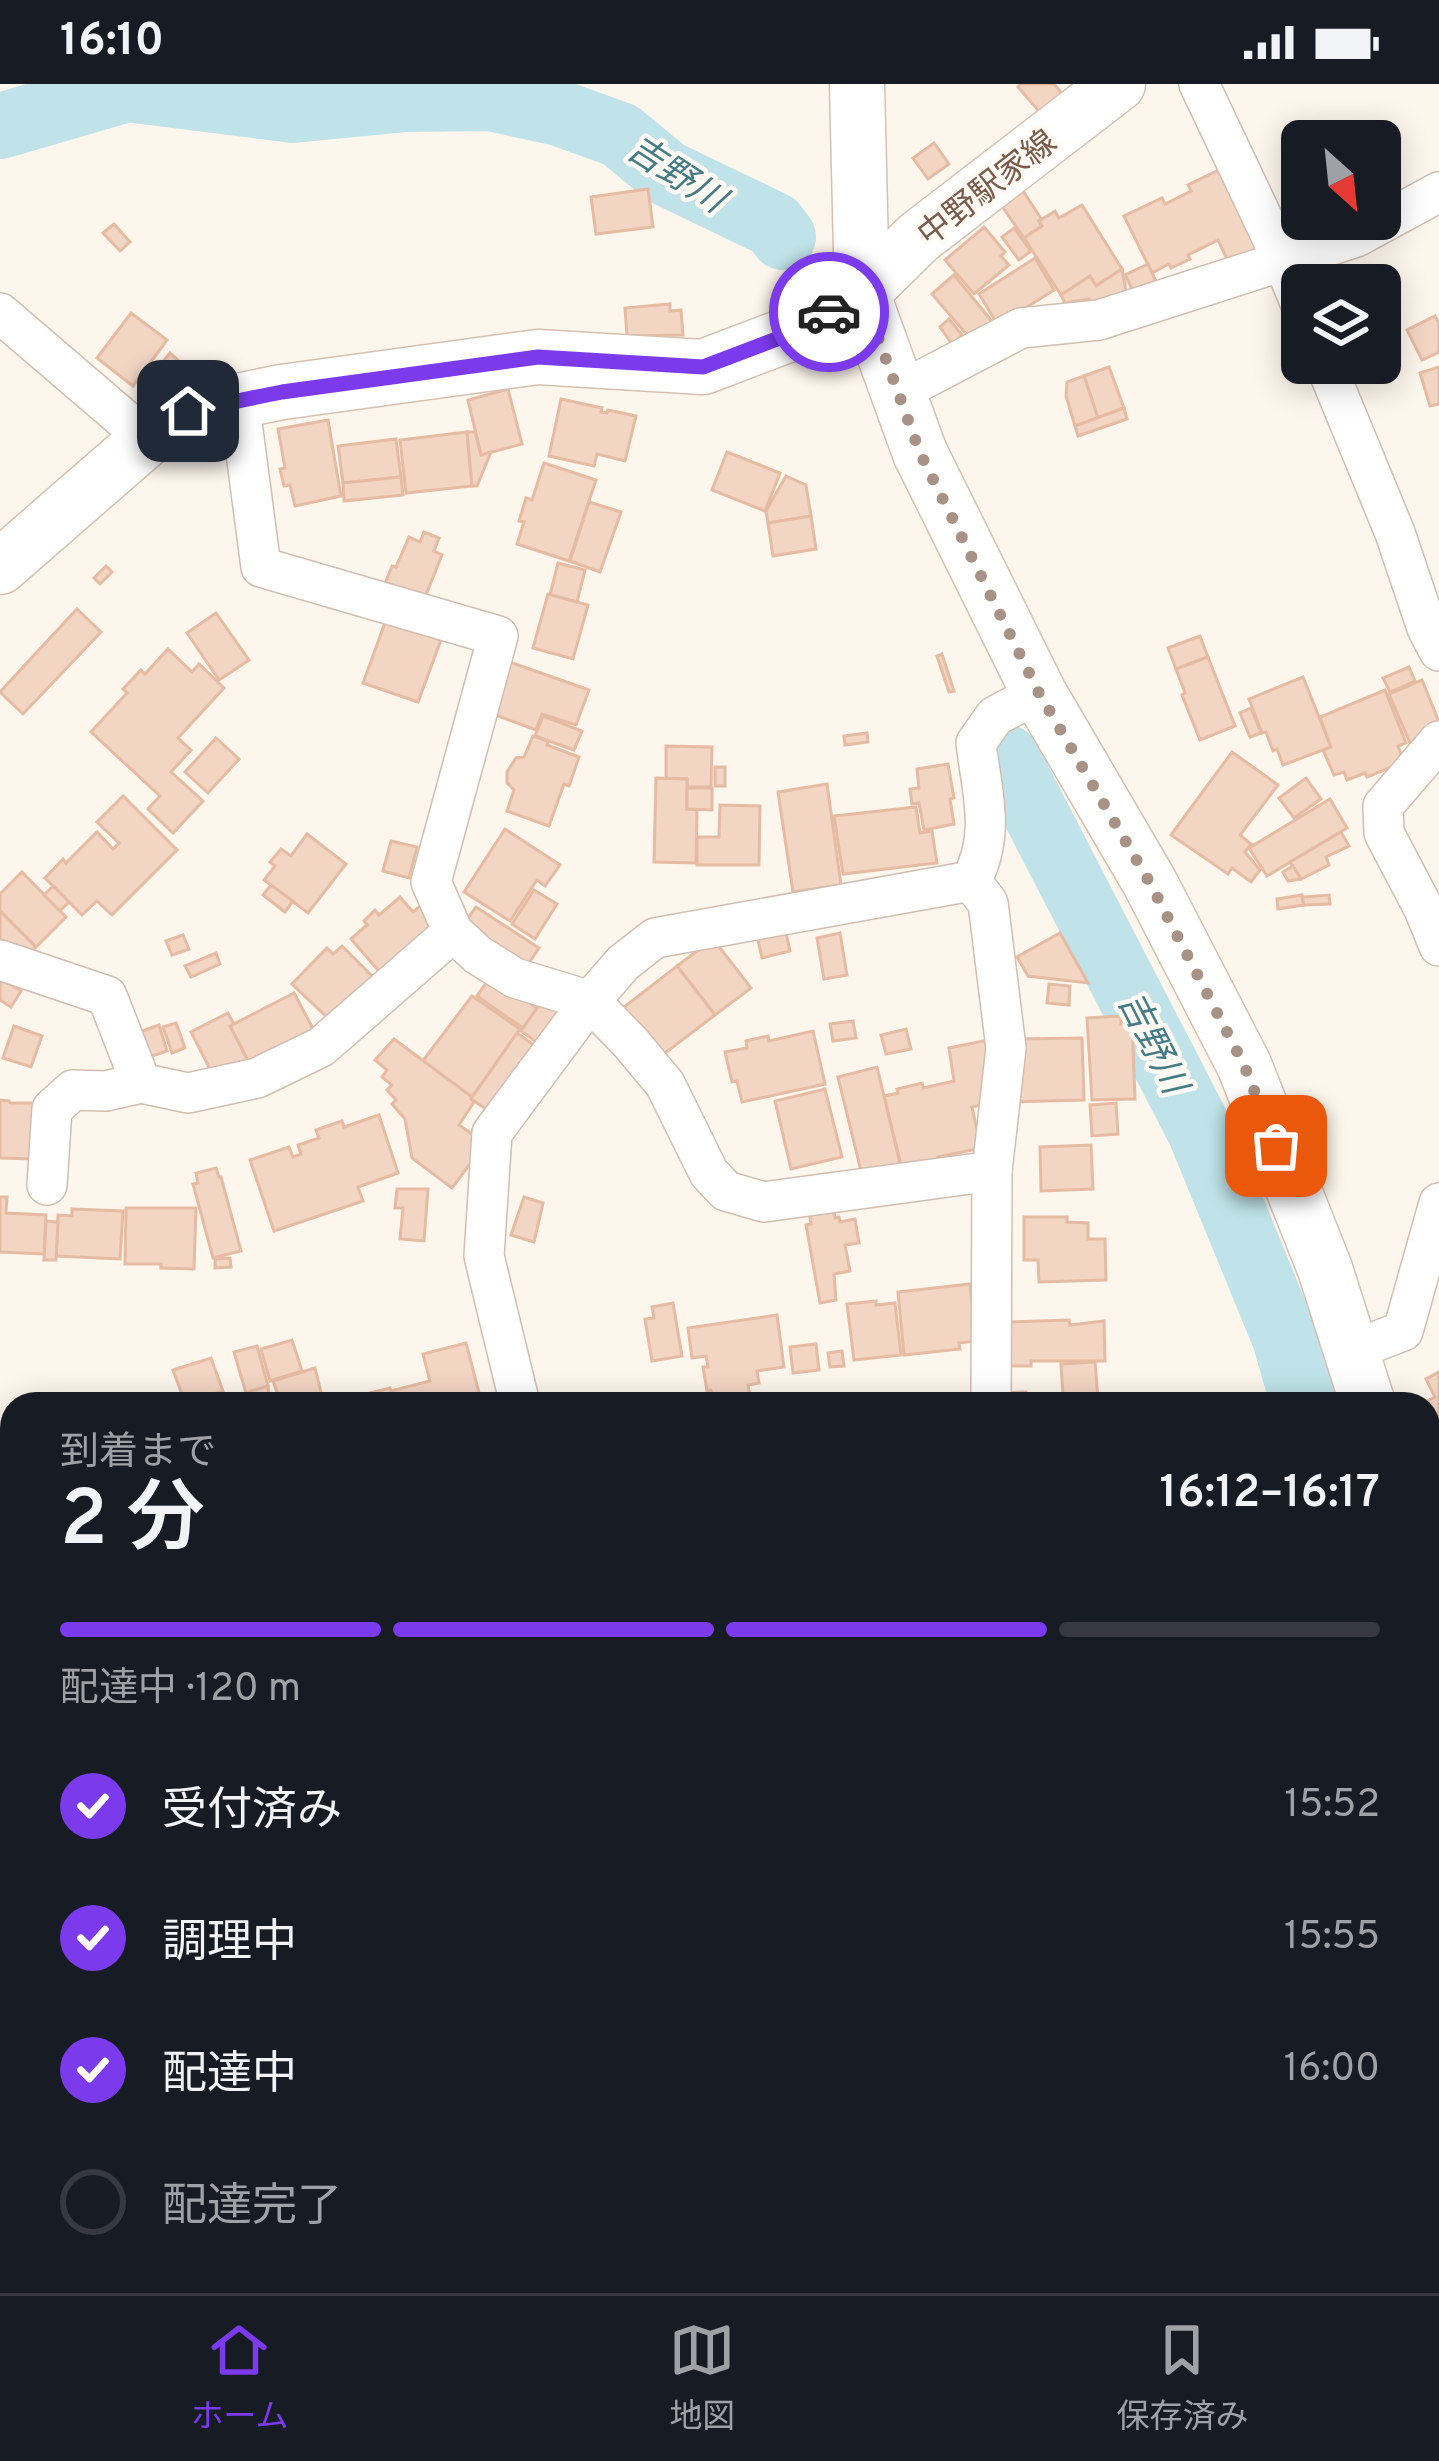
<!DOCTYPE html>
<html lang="ja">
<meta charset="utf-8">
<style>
body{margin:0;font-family:Overpass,"Noto Sans JP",sans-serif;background:#20242c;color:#f1f3f6;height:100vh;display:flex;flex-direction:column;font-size:45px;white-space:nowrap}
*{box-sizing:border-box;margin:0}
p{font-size:39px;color:#9ea1a6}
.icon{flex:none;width:66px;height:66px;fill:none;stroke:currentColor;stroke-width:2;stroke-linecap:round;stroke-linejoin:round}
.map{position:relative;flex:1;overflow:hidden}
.drawer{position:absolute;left:0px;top:1308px;width:1440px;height:903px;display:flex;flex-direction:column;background:#171b24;border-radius:36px 36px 0 0;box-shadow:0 6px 30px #0003}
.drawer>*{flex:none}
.needle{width:78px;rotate:153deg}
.controls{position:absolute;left:1281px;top:36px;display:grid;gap:24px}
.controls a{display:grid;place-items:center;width:120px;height:120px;border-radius:18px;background:#171b24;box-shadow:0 6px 30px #0003;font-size:60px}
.pin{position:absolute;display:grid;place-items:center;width:102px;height:102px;color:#fff;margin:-51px;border-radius:24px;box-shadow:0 6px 18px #0006}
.courier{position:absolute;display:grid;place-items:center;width:120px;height:120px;margin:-60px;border:9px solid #7c3aed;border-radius:50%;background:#fff;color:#222;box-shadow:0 3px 15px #0007}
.overview em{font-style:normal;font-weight:600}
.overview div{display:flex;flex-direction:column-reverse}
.overview{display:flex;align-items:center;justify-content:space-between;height:204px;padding:0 60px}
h1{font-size:78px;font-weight:600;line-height:90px}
.bar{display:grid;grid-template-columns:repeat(4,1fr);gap:18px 12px;align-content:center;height:144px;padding:0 60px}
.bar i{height:15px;border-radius:9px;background:#363941}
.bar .active{background:#7c3aed}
.bar p{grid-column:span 4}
ol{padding:0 60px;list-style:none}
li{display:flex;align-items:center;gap:36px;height:132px}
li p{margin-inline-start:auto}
li .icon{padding:12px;border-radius:50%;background:#7c3aed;color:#fff;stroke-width:4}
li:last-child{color:#9ea1a6}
li i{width:66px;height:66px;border:6px solid #363941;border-radius:50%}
.status{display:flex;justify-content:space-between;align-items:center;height:84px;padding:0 60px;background:#171b24;direction:ltr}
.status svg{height:33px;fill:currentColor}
.tab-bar{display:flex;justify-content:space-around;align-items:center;height:168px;border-top:3px solid #363941;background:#171b24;font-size:33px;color:#9ea1a6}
.tab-bar a{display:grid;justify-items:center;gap:6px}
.tab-bar .active{color:#7c3aed}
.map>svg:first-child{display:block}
</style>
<div class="status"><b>16:10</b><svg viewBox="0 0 49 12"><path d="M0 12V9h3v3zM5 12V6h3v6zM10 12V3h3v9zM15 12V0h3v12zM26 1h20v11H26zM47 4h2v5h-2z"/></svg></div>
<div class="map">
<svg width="1439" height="2209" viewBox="0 0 1439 2209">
<rect width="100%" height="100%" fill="#fdf6ec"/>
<!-- green -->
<polygon fill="#d8ecc9" points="950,2199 1142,2199 1140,2209 945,2209"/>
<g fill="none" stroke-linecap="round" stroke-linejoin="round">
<!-- river -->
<g stroke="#bfe3e8" stroke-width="66">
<polyline points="0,42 127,5 293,26 406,15 490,14 559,29 620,51 666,89 774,141 783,153"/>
<polyline points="1007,674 1200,1047 1285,1254 1304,1320"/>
<polyline points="1428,1817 1439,1863"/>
</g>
</g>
<!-- building -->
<g fill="#f3d5c3" stroke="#e6bba3" stroke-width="3">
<polygon points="1021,0 1054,0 1071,20 1049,39 1018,3"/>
<polygon points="934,59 949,80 928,95 913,74"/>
<polygon points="1219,86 1259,170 1231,184 1218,156 1188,171 1190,175 1171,184 1169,180 1152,189 1124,132 1162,114 1165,120 1191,107 1188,101"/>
<polygon points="648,105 653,143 596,150 591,113"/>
<polygon points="1023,107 1042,136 1039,137 1042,142 1024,154 1002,122"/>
<polygon points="1082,121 1122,185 1096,202 1090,192 1061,211 1024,154 1042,142 1039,137 1055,127 1059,134"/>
<polygon points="114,140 130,158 120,167 103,149"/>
<polygon points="984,143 1005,168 1001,172 1009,181 974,210 945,176"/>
<polygon points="1014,144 1031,167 1019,176 1002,153"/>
<polygon points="1035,174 1054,206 998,241 979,210"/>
<polygon points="1148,180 1160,206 1138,217 1125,191"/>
<polygon points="1122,185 1128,218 1091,224 1089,215 1065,219 1061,211 1090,192 1096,202"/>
<polygon points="954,191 995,241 971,253 967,251 932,210"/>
<polygon points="670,220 670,227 681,226 683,251 627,252 625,224"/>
<polygon points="131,229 167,256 133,302 97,274"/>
<polygon points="1435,232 1439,239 1439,268 1422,276 1407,246"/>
<polygon points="949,235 962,251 952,260 940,243"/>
<polygon points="170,269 180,278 167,293 157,285"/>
<polygon points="1109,283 1124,324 1098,334 1084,292"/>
<polygon points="1439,283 1439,320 1430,322 1420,289"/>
<polygon points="1084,292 1098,334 1075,342 1066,312 1067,298"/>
<polygon points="508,305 522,360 481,371 468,316"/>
<polygon points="561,315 602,324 601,328 607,329 608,326 636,332 625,377 597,370 594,382 549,372"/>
<polygon points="1124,324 1127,335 1078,352 1075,342"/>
<polygon points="328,336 341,412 295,422 290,401 284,402 280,385 285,384 278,345"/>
<polygon points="467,348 472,402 406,409 400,356"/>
<polygon points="467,348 475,348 481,371 491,368 477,402 472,402"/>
<polygon points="396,355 401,393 343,399 338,362"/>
<polygon points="727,368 780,389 765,427 712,406"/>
<polygon points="544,379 596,396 569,477 517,460 524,438 519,437 526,414 532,416"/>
<polygon points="786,392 806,401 811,432 768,439 766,427"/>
<polygon points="401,393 403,411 344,417 343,399"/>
<polygon points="589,418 621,428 600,488 570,477"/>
<polygon points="811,432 816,465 773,472 768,439"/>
<polygon points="424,448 439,454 434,467 442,471 423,518 384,502 392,482 396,483 409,453 420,458"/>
<polygon points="558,479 585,486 577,518 550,511"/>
<polygon points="106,482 112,488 100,500 94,494"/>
<polygon points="548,510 588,521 573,575 533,564"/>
<polygon points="77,525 101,548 23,630 0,608"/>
<polygon points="216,529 249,576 219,596 187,549"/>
<polygon points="386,536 441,556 418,618 363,599"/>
<polygon points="1200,552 1208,573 1176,585 1168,564"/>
<polygon points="168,565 192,588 199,580 224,604 178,654 191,666 171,688 203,717 173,749 148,725 160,712 91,648 127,609 123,605 141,586 145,590"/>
<polygon points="942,570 954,607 949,608 937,572"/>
<polygon points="1208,573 1235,642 1200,656 1182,611 1185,609 1176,585"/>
<polygon points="507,577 589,606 576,641 542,630 536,646 490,629"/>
<polygon points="1409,583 1415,597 1390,608 1383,594"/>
<polygon points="1303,593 1331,663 1283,681 1277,665 1273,667 1266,648 1262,649 1249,615"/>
<polygon points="1422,596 1439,638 1439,647 1410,659 1389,610"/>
<polygon points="1385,606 1406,659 1398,662 1404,678 1367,693 1365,689 1347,696 1344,688 1334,691 1323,666 1331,663 1320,633"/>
<polygon points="1251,624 1261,649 1250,653 1240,629"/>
<polygon points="543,632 582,647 574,666 535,652"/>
<polygon points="867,649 868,658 845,661 844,652"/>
<polygon points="533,652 548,657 547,661 579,673 569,702 564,700 549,742 507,727 514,706 507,699 507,688 516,674 524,673"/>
<polygon points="216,654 239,675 208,709 185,688"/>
<polygon points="666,662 712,663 711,703 687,703 687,695 666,695"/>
<polygon points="1232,668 1278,701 1240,751 1251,760 1245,768 1260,786 1251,798 1232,784 1228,790 1171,751"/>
<polygon points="948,680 954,714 950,715 954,740 924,746 919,719 912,720 910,705 919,704 917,685"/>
<rect x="715" y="683" width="10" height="19"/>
<polygon points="656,694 687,695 687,725 697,726 696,779 654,778"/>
<polygon points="1306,694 1321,715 1294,734 1279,714"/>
<polygon points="827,700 841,801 793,808 778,708"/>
<polygon points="687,704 712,704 712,726 687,725"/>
<polygon points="123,712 177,766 112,831 97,817 82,831 45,794 63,775 66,779 97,748 113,765 119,759 97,738"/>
<polygon points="1330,715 1347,744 1267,792 1249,764"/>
<polygon points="720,721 760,722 759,781 697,781 697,753 719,753"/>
<polygon points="916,723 920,749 932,747 937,779 843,790 834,732"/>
<polygon points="505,745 560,781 545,802 537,796 510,837 464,808"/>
<polygon points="1341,748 1349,762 1326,773 1329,781 1301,795 1290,778"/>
<polygon points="307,750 346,780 308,829 264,796 275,782 270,778 281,765 291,772"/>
<polygon points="391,757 417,763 409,794 383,787"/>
<polygon points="1293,782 1301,795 1288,797 1283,788"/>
<polygon points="22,788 66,833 36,863 0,827 0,810"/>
<polygon points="271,801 293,817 285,828 263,811"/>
<polygon points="53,802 69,818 60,827 44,811"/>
<polygon points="534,806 557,820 535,855 512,840"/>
<polygon points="1302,811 1304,821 1278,825 1277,815"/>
<polygon points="1329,811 1330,820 1304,821 1302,813"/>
<polygon points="400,813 413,828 425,818 434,850 385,894 351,855 367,841 364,837 375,826 379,831"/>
<polygon points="476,823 539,864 525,885 468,849 468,834"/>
<polygon points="0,827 36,863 22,877 0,855"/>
<polygon points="784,840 790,867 762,874 756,847"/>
<polygon points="840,849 847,891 824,895 817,854"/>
<polygon points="1060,849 1088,899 1028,892 1017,873"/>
<polygon points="183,851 189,865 172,871 166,857"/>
<polygon points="713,855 751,904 715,931 677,882"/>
<polygon points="342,862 373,893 331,937 292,900 327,864 333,870"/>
<polygon points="216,869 220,880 191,893 185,882"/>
<polygon points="677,882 715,931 656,976 619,927"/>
<polygon points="491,892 537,924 523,944 477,912"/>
<polygon points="0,894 21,907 11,923 0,916"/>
<polygon points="1049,900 1070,902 1069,921 1047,919"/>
<polygon points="294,909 317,952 253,986 230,942"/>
<polygon points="472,912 520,945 472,1013 422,978"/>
<polygon points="542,917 567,928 543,963 521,947"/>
<polygon points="228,929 234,940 230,942 248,977 215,995 191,948"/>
<polygon points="1121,932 1121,940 1132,939 1135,1015 1092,1016 1087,934"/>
<polygon points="853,937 856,954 833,957 830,940"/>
<polygon points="176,939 185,964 172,969 163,943"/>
<polygon points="159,941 167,967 146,974 137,949"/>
<polygon points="14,942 42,952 31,983 3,974"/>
<polygon points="906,945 911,965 886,970 881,951"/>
<polygon points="813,947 825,1000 742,1018 737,997 732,998 725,968 747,964 746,957 768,952 769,957"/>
<polygon points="517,949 538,964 492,1029 471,1015"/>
<polygon points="1082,954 1084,1016 1008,1018 1009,955"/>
<polygon points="394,955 472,1013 471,1015 474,1018 459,1041 478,1054 473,1076 452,1104 412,1074 405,1035 392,1020 396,1016 387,1006 392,1001 382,993 387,986 375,976"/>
<polygon points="988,956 988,1019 972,1023 981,1064 938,1073 940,1082 901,1081 884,1012 898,1009 897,1005 922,999 923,1004 954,997 949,964"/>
<polygon points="877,983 902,1088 864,1099 838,993"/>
<polygon points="825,1005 842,1073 791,1085 775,1017"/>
<polygon points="0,1016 9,1017 10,1019 33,1019 32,1075 0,1074"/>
<polygon points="1116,1019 1118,1050 1092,1052 1090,1021"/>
<polygon points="379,1031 398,1089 358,1103 363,1117 274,1147 250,1076 289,1063 293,1073 301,1070 298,1061 319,1054 316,1046 342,1037 344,1043"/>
<polygon points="1091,1061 1093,1105 1041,1107 1040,1063"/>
<polygon points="216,1084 219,1093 221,1093 241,1167 213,1174 193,1100 198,1099 196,1089"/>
<polygon points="397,1105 428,1105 424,1157 400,1155 403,1124 395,1124"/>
<polygon points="0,1113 7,1113 6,1129 46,1131 44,1170 0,1168"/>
<polygon points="524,1113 543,1119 534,1158 511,1151"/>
<polygon points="833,1122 835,1134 839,1133 840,1138 855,1135 859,1159 845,1161 850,1187 834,1190 836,1216 820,1219 806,1141 811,1140 809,1127"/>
<polygon points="126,1124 196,1124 194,1185 161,1184 161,1180 125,1180"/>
<polygon points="72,1125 123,1127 120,1175 56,1172 58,1131 72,1132"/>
<polygon points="1024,1133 1067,1133 1067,1138 1088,1139 1088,1155 1105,1155 1106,1196 1039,1198 1038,1176 1024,1176"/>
<polygon points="46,1137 58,1138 56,1176 44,1176"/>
<polygon points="230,1174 231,1183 215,1184 215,1175"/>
<polygon points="970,1200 976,1257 959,1259 960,1265 904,1271 898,1208"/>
<polygon points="876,1217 876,1221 895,1219 901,1271 854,1276 847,1220"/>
<polygon points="673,1219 682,1272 652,1277 645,1235 654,1234 652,1223"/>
<polygon points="777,1231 784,1283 757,1287 759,1299 748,1301 750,1312 714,1318 711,1306 707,1307 703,1283 708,1283 706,1272 692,1274 688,1244"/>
<polygon points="1069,1236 1070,1241 1104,1237 1105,1277 1031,1277 1031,1282 1008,1282 1007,1238"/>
<polygon points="292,1256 302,1287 270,1297 261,1265"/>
<polygon points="466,1259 482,1320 333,1320 332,1318 390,1304 391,1307 430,1297 423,1270"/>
<polygon points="816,1260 819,1286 793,1289 790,1263"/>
<polygon points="257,1262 268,1302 246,1309 234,1268"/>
<polygon points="842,1267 844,1282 830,1283 828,1269"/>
<polygon points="211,1274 223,1307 185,1319 173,1286"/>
<polygon points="1095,1278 1098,1315 1082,1316 1081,1310 1063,1311 1061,1280"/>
<polygon points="315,1284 324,1320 281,1320 273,1297"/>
<polygon points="1439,1288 1439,1340 1427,1317 1435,1313 1426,1295"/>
<polygon points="268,1302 269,1316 257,1319 251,1307"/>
<polygon points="1026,1308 1027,1313 1081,1310 1082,1320 995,1320 999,1309"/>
<polygon points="406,2199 433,2199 434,2200 423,2209 394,2209"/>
<polygon points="435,2199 443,2199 452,2209 423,2209"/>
<polygon points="443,2199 491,2199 486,2209 452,2209"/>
<polygon points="543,2199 668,2199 659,2205 662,2209 550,2209"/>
<polygon points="1385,2199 1401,2199 1389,2209 1381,2209 1378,2205"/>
</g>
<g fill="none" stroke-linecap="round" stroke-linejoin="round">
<defs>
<g id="street">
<polyline points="1199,0 1283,177 1302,223"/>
<polyline points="0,229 147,355"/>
<polyline points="1325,279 1395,449 1427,544 1439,567"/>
<polyline points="897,309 1021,244 1099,236 1283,177 1356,153 1439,108"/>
<polyline points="239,316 261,483 498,552 431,798 453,848 478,871 515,894 590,917 630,958 665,1000 709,1089 726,1107 764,1118 992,1087"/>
<polyline points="1439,657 1383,722 1384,749 1424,825 1439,862"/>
<polyline points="971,797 988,819 1006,964 992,1087 991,1320"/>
<polyline points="0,876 107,912 141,999 188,1009 257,994 321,963 453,848"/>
<polyline points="47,1101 52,1025 73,1006 106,1007 141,999"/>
<polyline points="1351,1267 1403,1247 1439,1119"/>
<path d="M520,1320l-36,-148 8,-123 98,-132 33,-38 32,-25 316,-57c25,-47 11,-88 5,-138l19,-27 44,-23"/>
<polyline points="1249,2199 1259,2209"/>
<polyline points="782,2208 797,2199"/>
<polyline points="500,2209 506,2199"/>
</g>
<g id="secondary">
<polyline points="857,0 862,209 920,369 1039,609 1150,799 1244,981 1325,1185 1368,1320"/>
<polyline points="0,483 147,355 188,327 282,308 538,273 703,283 798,247 862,209 919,153 1118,0"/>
<polyline points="1428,1505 1439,1547"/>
</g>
</defs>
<!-- street casing -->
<use href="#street" stroke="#d1beb0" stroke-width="42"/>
<!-- secondary casing -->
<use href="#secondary" stroke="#d6c0b0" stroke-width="57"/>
<!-- street -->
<use href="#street" stroke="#fff" stroke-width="39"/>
<!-- secondary -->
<use href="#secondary" stroke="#fff" stroke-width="54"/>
</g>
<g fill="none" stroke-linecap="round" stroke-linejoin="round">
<!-- done -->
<polyline stroke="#a89285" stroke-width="12" stroke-dasharray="0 21.6" points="829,228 862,209 920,369 1039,609 1150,799 1244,981 1276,1062"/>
<!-- route -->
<polyline stroke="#7c3aed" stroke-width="15" points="188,327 282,308 538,273 703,283 798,247 829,228"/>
</g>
<g text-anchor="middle" stroke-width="9" stroke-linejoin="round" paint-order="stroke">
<!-- street labels -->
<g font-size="33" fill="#7a5c4d" stroke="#fffaf3">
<text transform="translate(986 103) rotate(-38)" y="12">中野駅家線</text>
</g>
<!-- water labels -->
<g font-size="36" font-style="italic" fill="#437c86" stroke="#fffaf3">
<text transform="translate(677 89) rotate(33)" y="13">吉野川</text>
<text transform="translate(1154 958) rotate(63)" y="13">吉野川</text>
</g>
</g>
</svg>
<div class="controls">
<a><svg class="needle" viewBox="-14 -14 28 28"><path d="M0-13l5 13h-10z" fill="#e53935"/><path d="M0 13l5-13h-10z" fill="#9ea1a6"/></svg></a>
<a><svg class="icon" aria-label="layers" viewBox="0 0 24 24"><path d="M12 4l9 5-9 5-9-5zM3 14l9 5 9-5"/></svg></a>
</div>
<div class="pin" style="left:1276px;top:1062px;background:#ea580c"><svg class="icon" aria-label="bag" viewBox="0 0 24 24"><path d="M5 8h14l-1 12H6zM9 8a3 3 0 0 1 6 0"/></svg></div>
<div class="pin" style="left:188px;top:327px;background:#1f2937"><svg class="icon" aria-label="home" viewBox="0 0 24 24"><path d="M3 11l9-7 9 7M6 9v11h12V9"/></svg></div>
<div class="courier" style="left:829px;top:228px"><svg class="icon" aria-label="car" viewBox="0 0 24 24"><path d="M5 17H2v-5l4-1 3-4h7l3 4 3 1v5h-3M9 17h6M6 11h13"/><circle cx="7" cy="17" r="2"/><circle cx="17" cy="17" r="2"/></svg></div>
<section class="drawer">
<div class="overview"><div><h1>2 分</h1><p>到着まで</p></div><em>16:12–16:17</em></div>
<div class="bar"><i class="active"></i><i class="active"></i><i class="active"></i><i></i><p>配達中 · 120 m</p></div>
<ol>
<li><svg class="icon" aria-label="check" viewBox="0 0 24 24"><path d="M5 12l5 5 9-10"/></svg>受付済み<p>15:52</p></li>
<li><svg class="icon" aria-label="check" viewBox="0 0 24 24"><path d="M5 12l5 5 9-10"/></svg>調理中<p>15:55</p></li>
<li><svg class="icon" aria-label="check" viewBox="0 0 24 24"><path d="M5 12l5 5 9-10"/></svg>配達中<p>16:00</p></li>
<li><i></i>配達完了</li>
</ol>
</section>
</div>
<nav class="tab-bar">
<a class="active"><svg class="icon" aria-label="home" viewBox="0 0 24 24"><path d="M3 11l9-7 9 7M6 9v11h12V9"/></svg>ホーム</a>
<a><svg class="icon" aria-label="map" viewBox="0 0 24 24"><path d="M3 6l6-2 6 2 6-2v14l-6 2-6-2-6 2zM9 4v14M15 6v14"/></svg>地図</a>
<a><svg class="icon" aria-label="saved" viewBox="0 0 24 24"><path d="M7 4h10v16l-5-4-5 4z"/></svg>保存済み</a>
</nav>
